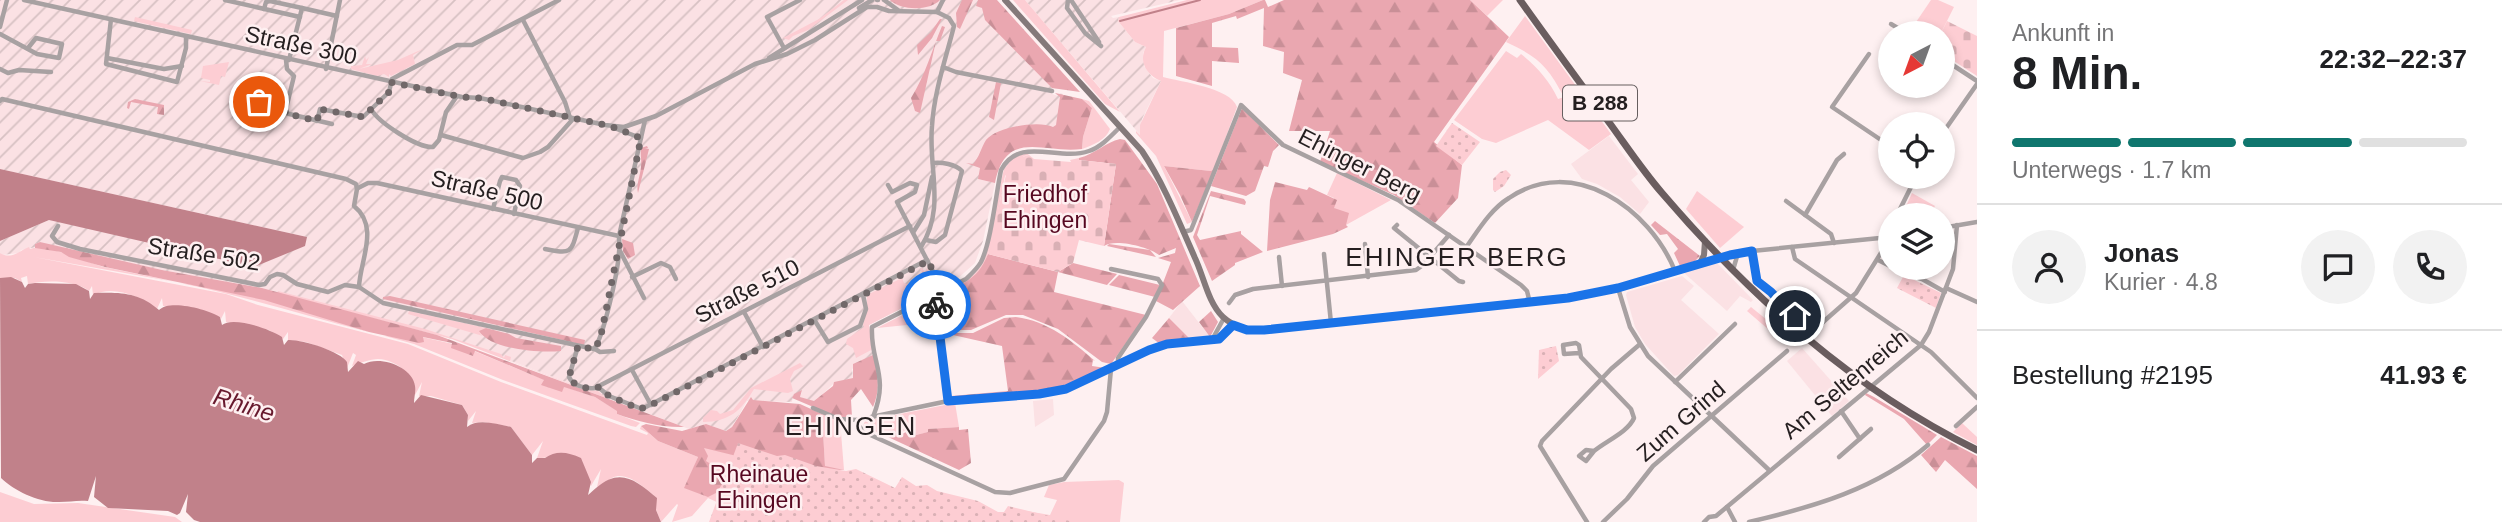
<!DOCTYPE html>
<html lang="de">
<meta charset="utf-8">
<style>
body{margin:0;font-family:Arial,sans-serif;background:#f2f2f2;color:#202124;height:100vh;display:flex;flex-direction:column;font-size:26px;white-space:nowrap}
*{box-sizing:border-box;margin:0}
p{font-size:23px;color:#757577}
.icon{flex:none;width:38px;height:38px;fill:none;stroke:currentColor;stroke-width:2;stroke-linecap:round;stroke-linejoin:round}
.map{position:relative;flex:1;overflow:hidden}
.sheet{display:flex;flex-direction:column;background:#fff;width:525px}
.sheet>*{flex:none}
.needle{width:46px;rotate:221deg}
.controls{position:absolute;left:1878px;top:21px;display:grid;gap:14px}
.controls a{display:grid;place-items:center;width:77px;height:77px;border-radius:50%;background:#fff;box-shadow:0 4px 10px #0003;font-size:35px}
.pin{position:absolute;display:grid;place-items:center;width:60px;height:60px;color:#fff;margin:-30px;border:4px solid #fff;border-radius:50%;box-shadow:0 2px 7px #0007}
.courier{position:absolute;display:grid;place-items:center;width:70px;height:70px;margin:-35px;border:5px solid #1a73e8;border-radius:50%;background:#fff;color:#222;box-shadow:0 2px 9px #0007}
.head em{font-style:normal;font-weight:600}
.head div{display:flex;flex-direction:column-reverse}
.head{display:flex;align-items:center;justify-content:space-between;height:119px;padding:0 35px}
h1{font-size:46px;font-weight:600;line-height:52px}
.bar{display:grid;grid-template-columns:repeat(4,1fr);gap:10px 7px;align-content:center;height:84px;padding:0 35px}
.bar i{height:9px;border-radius:5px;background:#e0e0e0}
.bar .selected{background:#0f766e}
.bar p{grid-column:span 4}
.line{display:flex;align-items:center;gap:18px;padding:0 35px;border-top:2px solid #e0e0e0}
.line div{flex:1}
.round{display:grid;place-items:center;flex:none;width:74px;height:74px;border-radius:37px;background:#f2f2f2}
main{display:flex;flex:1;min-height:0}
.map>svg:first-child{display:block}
</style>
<main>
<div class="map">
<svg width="1977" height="522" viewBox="0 0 1977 522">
<defs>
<pattern id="industrial-furrows" width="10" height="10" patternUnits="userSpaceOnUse" patternTransform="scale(1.75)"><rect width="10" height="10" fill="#fbe1e4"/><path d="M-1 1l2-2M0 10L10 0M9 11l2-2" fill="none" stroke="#d7c1c3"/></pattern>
<pattern id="forest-firs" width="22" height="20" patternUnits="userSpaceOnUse" patternTransform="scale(1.75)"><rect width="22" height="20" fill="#eaa7b0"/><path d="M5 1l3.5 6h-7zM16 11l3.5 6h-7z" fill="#c98f97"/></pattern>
<pattern id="cemetery-stones" width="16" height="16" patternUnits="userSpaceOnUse" patternTransform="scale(1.75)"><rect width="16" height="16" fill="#fdcdd3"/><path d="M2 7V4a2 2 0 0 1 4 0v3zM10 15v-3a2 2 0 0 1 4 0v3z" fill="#d9b0b5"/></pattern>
<pattern id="park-dots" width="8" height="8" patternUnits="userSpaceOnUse" patternTransform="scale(1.75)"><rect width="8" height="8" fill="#fdcdd3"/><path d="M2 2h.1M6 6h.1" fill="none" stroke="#d9b0b5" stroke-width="1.8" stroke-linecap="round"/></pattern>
</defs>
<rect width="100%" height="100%" fill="#fef0f1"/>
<!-- built -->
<g fill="#fbe1e4">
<polygon points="1609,136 1638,174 1631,180 1649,202 1640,214 1620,197 1597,184 1582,179 1571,164"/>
<polygon points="1713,264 1718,264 1753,300 1751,302 1740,296 1727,311 1683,272"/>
<polygon points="1682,276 1694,286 1681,300 1719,334 1678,375 1674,376 1645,344 1635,327 1626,295 1627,292"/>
<polygon points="1182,301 1210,337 1190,339 1169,318"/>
<polygon points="1802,348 1849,401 1832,416 1787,361"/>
<polygon points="1053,399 1054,415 1035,427 1033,401"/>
</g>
<!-- industrial -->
<g fill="url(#industrial-furrows)">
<polygon points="0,0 985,0 1058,89 1052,88 1052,94 1058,96 1055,93 1063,94 1060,133 1016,132 978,179 995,183 983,241 975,263 956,280 869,325 874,355 852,369 853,378 834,383 815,402 800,397 802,391 793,395 792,402 747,401 732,427 726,431 706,424 689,429 456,340 262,288 162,270 43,244 41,242 35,244 36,247 21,250 19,253 2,255 0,253 0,241 49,220 307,237 0,169"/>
<polygon points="1025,0 1180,0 1111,16 1113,18 1119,17 1118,21 1130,36 1135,42 1146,47 1143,53 1144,66 1153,78 1161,81 1142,119 1141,136"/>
</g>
<!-- green -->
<g fill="#fdcdd3">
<polygon points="844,0 848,0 808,30 793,36 789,40 783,38 819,19"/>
<polygon points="1013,0 1025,0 1120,112 1105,104"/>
<path d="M1187,0h76l-34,14 -65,17 -1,46c19,5 68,11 74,30l-23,62 -3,2 -47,-5 28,56 -5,2 -31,-68 -20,-23v-2l4,4v-10l21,-44c-14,-6 -23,-19 -15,-34l-11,-5 -17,-21 1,-4z"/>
<polygon points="1470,0 1503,0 1487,16"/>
<polygon points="1931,0 1938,0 1954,7 1941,33 1912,33 1910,31"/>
<path d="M1525,16l86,118 -22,16 -41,-30 -52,23 -14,-4 -28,-19 52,-69 11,7 4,-4c16,13 28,26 37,45l6,-2c-17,-32 -26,-40 -58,-55z"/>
<polygon points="135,17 192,30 191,34 134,21"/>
<polygon points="425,48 413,55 415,64 391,76 389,74 389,77 384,74 377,76 351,69 351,66 362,65 365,56 366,60 369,57 366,64 372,64 359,69 398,60"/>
<polygon points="229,62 225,77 221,76 219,85 200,81 210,82 210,80 201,78 203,66"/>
<path d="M1082,99l7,2 21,28c-4,11 -17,16 -28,20l1,-12 9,-29z"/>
<polygon points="1027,153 1029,155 1024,156 1005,176 992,242 984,265 971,280 941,297 938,304 938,298 941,294 971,277 981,266 1004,169 1014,157"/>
<polygon points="1337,173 1391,200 1346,225 1334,208 1334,198 1327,195"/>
<polygon points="1697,191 1744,227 1720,248 1686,209"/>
<polygon points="1912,193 1935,206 1930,215 1902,215"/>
<path d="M29,247l1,2c17,-6 55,13 74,18 24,5 48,10 72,15l-142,-25 192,37 32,11 150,39 93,38 146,53 1,-2 -8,-4 1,-3 17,15 40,16 -13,31 38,-5 -9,-17 -8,-4 -3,-15 86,22 -68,35 -13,-6 -16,18 -20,6 6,-17 -1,-1 -16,18 -5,-12v-12c-10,-9 -29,-28 -44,-20 -5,3 -9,6 -15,9l4,-18 -10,17 -9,-25c-26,-14 -22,-3 -45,-3l6,-17 -11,14 -21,-28 -28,-5 -11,1 4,-12 -8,10v-6l-6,-10 -31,-9h-12l3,-14 -7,13c0,-19 -17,-35 -37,-36 -7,0 -19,4 -26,7l4,-11 -3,-2 -6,15 -5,-13 -36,-13 -18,-2v-8l-5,7 -14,-9 -43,-8 -1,-11 -4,8 -1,-2 -30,-10 -27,-1 -1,-8 -5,11c-18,-13 -43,-24 -64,-14l-1,-9 -3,5c-14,-11 -44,-11 -61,-7l-1,-8 -6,2 1,4 -7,-4h-15v-25c11,7 19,-2 29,-6z"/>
<polygon points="922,268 925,272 927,268 937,290 869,325 873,349 856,358 853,348 846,344 847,339 864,327 863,325 867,310 867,295 902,278 904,283 910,285 925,278 920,269"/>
<path d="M180,283c64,7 128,28 189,49 -63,-16 -126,-36 -189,-49z"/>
<polygon points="278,291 425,329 501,354 504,358 505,355 511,357 510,361 587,390 598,391 606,398 666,421 452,339 277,293"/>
<polygon points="928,302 934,306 937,322 877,328"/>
<polygon points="1751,307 1788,337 1783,342 1747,311"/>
<polygon points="409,311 486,328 480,334 483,336 408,314"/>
<polygon points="385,336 422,337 453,344 473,356 474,351 545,380 595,397 618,411 617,414 640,423 636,427 631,426 503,380 414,344"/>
<path d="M800,363l3,3 3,-1 -12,6 -4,8 3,12 -5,2 -34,-4c-12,21 -25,33 -51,33v-4l8,-8 6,1 3,3 13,-4 18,-22z"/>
<path d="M955,403l4,24 -30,2v3l-13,3 -2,-7c-16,7 -36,6 -51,-2l2,-5z"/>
<polygon points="816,410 840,420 844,470 825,467 822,414"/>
<polygon points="1962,423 1977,437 1977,445 1953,432"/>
<polygon points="1119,480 1124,483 1120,522 988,522 1006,512 1008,508 1050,515 1057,500 1044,497 1049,485 1064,482"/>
<polygon points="0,492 34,504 78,503 175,517 182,522 0,522"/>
</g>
<!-- forest -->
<g fill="url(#forest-firs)">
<path d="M890,0h50c-10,11 -39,11 -50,0z"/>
<polygon points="962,0 973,0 960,29 957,27 956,13"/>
<polygon points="978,0 997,0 1080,92 1052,88 985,20 982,8 976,6"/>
<polygon points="1263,0 1265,0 1268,7 1284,0 1470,0 1509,37 1434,142 1462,165 1458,198 1435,223 1394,195 1320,162 1330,131 1289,131 1302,80 1283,73 1284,52 1263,46 1264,8 1237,19 1236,16 1212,23 1212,47 1238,48 1239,63 1212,61 1212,86 1176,76 1176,28 1229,14"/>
<polygon points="940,19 942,19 932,38 918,55 917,45 931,32"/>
<path d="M942,26l3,1 -5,14h-4l-16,72 -5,-2 -4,-13c14,-22 21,-48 31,-72z"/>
<polygon points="996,82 1001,83 994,120 989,117"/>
<path d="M1055,93l27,6 10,9 -9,29 -1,12c-39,5 -76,-21 -87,34l-17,-4 2,-11 -14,-5 7,1c6,-6 8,-16 13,-24 10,-13 53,-20 67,-13l3,-2 4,-28z"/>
<polygon points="135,99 164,105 164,115 157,114 158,107 131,102 129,109 127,108 128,102"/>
<polygon points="1242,108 1279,145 1273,151 1268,167 1264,166 1255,191 1246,196 1211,186"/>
<path d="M1120,139l5,1 32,44 43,102 -27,24 -17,-9 15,-39 -13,-4 17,-5 1,-5 -17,7c-9,-8 -45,-17 -55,-9l12,-82 -37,-4v-2c16,-4 27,-16 41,-19z"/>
<path d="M647,146l1,2h-3l4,1 -11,44c-2,-9 2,-16 3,-26 1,-7 -1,-12 0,-19z"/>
<polygon points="1164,166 1211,171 1214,169 1192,222 1180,195"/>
<polygon points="1275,182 1307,190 1309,187 1337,200 1334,208 1349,213 1346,225 1348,227 1333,234 1267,251 1270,200"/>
<polygon points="1211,191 1244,199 1246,202 1245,205 1210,196 1197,235 1200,240 1241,231 1241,234 1263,252 1235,263 1235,265 1212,281 1193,237"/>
<polygon points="1655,221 1700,256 1695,261 1680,266 1674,253 1678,249 1667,234 1660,235 1651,225"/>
<polygon points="622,239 633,243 635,255 628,259 623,251"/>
<path d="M40,242l122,28 100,18 175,47 247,92c-21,1 -48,-6 -67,-13v-3l-22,-14 -31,-10 -2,5 -21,-7 3,-5 -69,-29 -2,5 -22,-8 1,-5 -29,-6 1,5 -5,1 -50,-11 -105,-32 -159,-33 -36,-10 -8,-5 -26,-4v-4z"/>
<polygon points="1109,244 1150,250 1156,257 1107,246"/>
<path d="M988,254l70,18 15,-9 44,11 -10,11 -49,-13 -4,20 92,23 -35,49 -9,-2 -44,-33 -35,-14h-17l-35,15h-28l-4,-30c20,-18 38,-17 49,-46z"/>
<polygon points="1119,275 1160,285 1155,297 1109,285"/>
<polygon points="390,296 585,340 584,345 383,299 383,297"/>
<polygon points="1211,311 1218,322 1210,337 1199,322"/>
<path d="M1016,317c32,4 56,24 79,44l-2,-1 -1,6 14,2 -47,22 -106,8 -2,-2 57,-5 -6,-45 -58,-13h29l31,-15z"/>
<polygon points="1169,318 1190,339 1160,344 1152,338"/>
<path d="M486,328l23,6 7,4 45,8v5c-21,2 -70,-1 -82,-20z"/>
<path d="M873,355c5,18 8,34 0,52l-12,-18 -10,11 1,17h-15l-45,-19 2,-4 8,-4 -2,7 14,4 19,-15 1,-4 19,-4v-14z"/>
<polygon points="1866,393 1874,397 1937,435 1927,445 1904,419 1865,395"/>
<polygon points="751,397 753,400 800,404 822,414 825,466 844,470 789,469 704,448 708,456 706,461 714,466 723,483 716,493 708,497 684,488 698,457 658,441 641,426 646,424 682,431 706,424 726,431 732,427"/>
<polygon points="959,427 959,430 968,429 971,463 959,470 873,430 902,434 914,428 916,435 928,432 928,429"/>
<polygon points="1941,437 1977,456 1977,489 1945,460 1936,472 1921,455"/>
</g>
<!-- cemetery -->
<g fill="url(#cemetery-stones)">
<polygon points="1947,21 1977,36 1977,76 1943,54 1942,33 1941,33"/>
<polygon points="1029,155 1034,159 1071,162 1070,160 1079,158 1079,160 1116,164 1104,246 1079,240 1073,263 1058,272 988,254 1008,166 1014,159"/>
</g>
<!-- park -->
<g fill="url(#park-dots)">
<polygon points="1452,123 1480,142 1462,165 1436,146"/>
<polygon points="1506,170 1511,175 1504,186 1495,192 1493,190 1493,179 1500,172"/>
<polygon points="1904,275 1941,293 1936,308 1897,288"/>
<polygon points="1556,346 1559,361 1538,379 1539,350"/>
<polygon points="738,443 777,456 785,455 816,466 846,471 856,469 895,488 902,477 916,486 927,485 937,491 978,501 998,512 1004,512 1008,506 1074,522 709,522"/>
</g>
<!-- water -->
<g fill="#c1818a">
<polygon points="0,169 307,237 305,246 254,267 49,220 0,241"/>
<path d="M11,277l11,5 3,6 3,-4 7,-1 41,1 13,7 1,8 4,-6c25,-1 45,-1 65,17 10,-11 49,-1 61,7l2,8c11,-9 48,4 60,12l2,8 4,-5c13,-1 52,11 59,22l1,10 10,-11 6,3c16,-9 49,3 51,22 1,6 -1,11 -1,17l7,-8 41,10 6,10 -1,12c11,-9 29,-3 44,0l21,28v8l5,-5h8c11,-8 23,-6 36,0l10,24 -3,13c3,-2 5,-5 8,-7 24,-21 40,-8 61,10l-1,12 5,12h-461l-6,-2 -8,-8 2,-18 -8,19 -3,2 -9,-4 -60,-3 -14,-11 2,-21 -8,25c-11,-1 -18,1 -29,1 -19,1 -45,-11 -58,-24l-1,-200z"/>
</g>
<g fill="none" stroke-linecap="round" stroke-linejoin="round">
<!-- stream -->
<polyline stroke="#c1818a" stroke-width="2" points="1120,21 1200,0"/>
<!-- minor -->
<g stroke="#a8a1a2" stroke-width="4.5">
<path d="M24,0l438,97 18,1 125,27 19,2 32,-11 99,-52 32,-10 28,-14 52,-33h10l12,4 48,1 12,6 5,8c-8,32 -20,66 -22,100 -4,43 14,81 -11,121"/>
<polyline points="225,0 300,17"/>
<polyline points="877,0 878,0"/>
<polyline points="884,0 898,10"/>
<polyline points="1068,0 1067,8 1085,33 1101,46"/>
<polyline points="1071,0 1099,42"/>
<polyline points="859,8 872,0"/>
<polyline points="264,9 266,2 270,1 302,8"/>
<polyline points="937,12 943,0"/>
<polyline points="111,19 106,64 177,82 186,48 186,37"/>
<polyline points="523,20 565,102 570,118"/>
<polyline points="1891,24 1906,33"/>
<polyline points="0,27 7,0"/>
<polyline points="0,34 37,54 59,58 62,44 36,38 28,48"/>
<polyline points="784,48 767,17 800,0"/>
<polyline points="1869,54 1832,107 1890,146"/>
<polyline points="107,58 164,69 182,66"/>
<polyline points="769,58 862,0"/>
<polyline points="1942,58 1977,81"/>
<polyline points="286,60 287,69 294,76 285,113 332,124"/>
<polyline points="289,60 302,8 337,16"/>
<polyline points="943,67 956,72 1052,91"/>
<polyline points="0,69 8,73 19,70 51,72"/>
<polyline points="326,69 340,0"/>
<polyline points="0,101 2,99 346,179 356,184 357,189"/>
<path d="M371,109c7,13 46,39 62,38l6,-7 7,-28 11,-16"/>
<polyline points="237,116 243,105 259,102 287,102"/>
<polyline points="317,121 320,109 363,117 389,92 392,79 457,45 472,45 559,0"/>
<polyline points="614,128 641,138"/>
<polyline points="1942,134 1977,84"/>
<polyline points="441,135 523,158 540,152 548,147 573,119"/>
<polyline points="888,185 892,192 910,183 917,185 915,192 897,202 943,291"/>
<polyline points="358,188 368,183 377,183 619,236"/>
<path d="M357,189l-3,17c26,21 6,54 5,81"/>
<polyline points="1786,201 1831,234 1834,243"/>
<polyline points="493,209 500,181 502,177 516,180 520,186 514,214"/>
<polyline points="1805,215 1837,160 1844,154"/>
<polyline points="1897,215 1916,177"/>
<polyline points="1397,225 1394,228 1459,281 1463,282"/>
<path d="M58,226l-6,10 5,6 23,7 179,36 6,-1 5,-7 7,-3 6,1 14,9 31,8 17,-7 14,2 24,16 211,46c10,-13 24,-78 25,-97 1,-5 0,-10 0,-16l26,-116"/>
<polyline points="1942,228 1977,222"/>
<polyline points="914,231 924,215 932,177"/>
<polyline points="1183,232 1191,230 1241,105 1283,145 1398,200 1521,285 1527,291 1530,303"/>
<path d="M926,240l10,2 9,-7 17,-64c-7,-7 -20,-9 -29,-8"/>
<polyline points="1365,244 1368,277"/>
<path d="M1467,246c12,-17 24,-37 42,-48 65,-44 141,11 166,73"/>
<polyline points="1792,247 1795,259 1931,352 1977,398"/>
<path d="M545,249c26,5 26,5 33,-21"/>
<polyline points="620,251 644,298"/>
<polyline points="1752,251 1757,281 1785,307 1795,313 1795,316 1814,330 1856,293 1884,248 1890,232"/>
<polyline points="1324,254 1331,323"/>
<polyline points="1279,257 1282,286"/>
<polyline points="1721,257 1752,251 1890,237"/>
<polyline points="1878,260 1890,266"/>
<polyline points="1900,268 1906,274 1922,279 1945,292"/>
<polyline points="1111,269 1158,279 1162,285 1146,317 1118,358 1118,364"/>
<polyline points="1733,270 1738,253"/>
<polyline points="632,277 661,263 670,267 676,279"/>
<polyline points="1618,288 1630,327 1648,356 1769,470"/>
<polyline points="1946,288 1977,302"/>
<polyline points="933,296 939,322 948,401"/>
<polyline points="1229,303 1235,295 1253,289 1416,270 1423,265 1449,235"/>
<polyline points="744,312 763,347"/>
<polyline points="815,321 828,342 860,326 866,309 863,295"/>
<polyline points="1213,338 1224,318"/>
<path d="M578,346l-9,31c4,9 17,12 26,11l315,-162"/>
<polyline points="595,349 600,352 614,351"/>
<path d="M1579,353l-15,1 -1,-9 13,-2 3,2 2,12 50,52 3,9c-6,14 -28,23 -40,33l-8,-1 -7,6 7,5 8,-10"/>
<polyline points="632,370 651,405"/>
<polyline points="1675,382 1735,324"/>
<polyline points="598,387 609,396 642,409 927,260"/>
<polyline points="813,408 839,419 857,420 948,401 1039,394 1066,389 1149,350 1167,344 1219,339 1233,325"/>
<polyline points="1841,411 1860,439"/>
<path d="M873,417c17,-42 -3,-54 -1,-90l94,-48c5,-5 11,-10 15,-17 10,-20 15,-68 20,-92 19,-35 57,-8 88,-19 12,-4 22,-15 31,-24"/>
<polyline points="857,420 859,426 864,432 995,492 1010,493 1064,479 1104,421 1107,412 1111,369"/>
<polyline points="1956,426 1977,407"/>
<polyline points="1839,457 1871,429"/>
<polyline points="1727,507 1735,522"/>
<polyline points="1587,522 1540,446 1542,441 1611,369 1639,345"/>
<polyline points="1603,522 1627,499 1653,466 1787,351"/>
<polyline points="1704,522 1709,517 1716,516 1921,345 1929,332 1953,269 1957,225"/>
<path d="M1749,522c64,-15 128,-33 179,-77"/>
</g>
<!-- secondary -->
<g stroke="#84797a" stroke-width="6">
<path d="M1005,0l137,151c22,33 37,71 53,107 9,19 13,45 28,59 12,11 25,13 41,13l304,-32 50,-10 103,-30"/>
<polyline points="1700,263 1704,255 1705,241"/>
</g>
<!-- primary -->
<path stroke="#6a5d5f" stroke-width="7" d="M1520,0c30,42 60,83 91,125 16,22 32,46 51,68 89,104 191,196 315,257"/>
</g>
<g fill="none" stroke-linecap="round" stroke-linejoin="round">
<!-- done -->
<path stroke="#716869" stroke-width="7" stroke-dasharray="0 12.6" d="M259,102h28l-2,11 32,8 3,-12 43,8 26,-25 1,-10 72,15 18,1 130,28 31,12 -41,202 -6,9 -16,-3 -9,31c5,10 20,13 29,10l11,9 31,13 17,-7 271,-141 15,30 -10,5 3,9"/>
<!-- route -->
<polyline stroke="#1a73e8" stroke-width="9" points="936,305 948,401 1039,394 1066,389 1149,350 1167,344 1219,339 1233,325 1247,330 1264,330 1568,298 1618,288 1730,255 1752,251 1757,281 1771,292 1785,307 1795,313 1795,316"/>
</g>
<g text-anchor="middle" stroke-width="5" stroke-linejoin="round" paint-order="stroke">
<!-- shield labels -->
<rect fill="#fef0f1" stroke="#665e5f" stroke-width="2" x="1563" y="85.5" width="74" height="35" rx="5"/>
<g font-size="21" font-weight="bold" fill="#251f20">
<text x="1600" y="110">B 288</text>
</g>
<!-- street labels -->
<g font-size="23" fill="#251f20" stroke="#fef0f1">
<text transform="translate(301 45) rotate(12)" y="8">Straße 300</text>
<text transform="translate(1360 165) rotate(27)" y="8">Ehinger Berg</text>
<text transform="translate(487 190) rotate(13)" y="8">Straße 500</text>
<text transform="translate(204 254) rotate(9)" y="8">Straße 502</text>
<text transform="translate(747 291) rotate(-27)" y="8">Straße 510</text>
<text transform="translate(1845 384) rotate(-40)" y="8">Am Seltenreich</text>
<text transform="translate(1681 421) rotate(-41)" y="8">Zum Grind</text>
</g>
<!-- park labels -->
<g font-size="23" fill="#560720" stroke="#fef0f1">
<text x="1045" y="202">Friedhof<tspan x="1045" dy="26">Ehingen</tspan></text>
<text x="759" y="482">Rheinaue<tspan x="759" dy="26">Ehingen</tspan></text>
</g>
<!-- water labels -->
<g font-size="24" font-style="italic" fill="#67192d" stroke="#fef0f1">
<text transform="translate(244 405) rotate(17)" y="8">Rhine</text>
</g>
<!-- quarter labels -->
<g font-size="26" letter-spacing="2" fill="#251f20" stroke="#fef0f1">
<text x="1457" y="266">EHINGER BERG</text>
<text x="851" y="435">EHINGEN</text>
</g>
</g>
</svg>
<div class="controls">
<a><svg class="needle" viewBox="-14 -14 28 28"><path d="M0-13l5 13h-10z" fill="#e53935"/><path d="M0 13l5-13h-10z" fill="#757577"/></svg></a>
<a><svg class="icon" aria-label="locate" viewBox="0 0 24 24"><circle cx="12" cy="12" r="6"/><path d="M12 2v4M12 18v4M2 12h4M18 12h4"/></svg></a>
<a><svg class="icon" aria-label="layers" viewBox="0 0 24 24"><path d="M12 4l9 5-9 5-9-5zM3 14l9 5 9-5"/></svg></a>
</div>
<div class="pin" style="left:259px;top:102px;background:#ea580c"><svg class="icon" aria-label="bag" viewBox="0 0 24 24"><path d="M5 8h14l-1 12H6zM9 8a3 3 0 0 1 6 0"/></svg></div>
<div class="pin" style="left:1795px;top:316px;background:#1f2937"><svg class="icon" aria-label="home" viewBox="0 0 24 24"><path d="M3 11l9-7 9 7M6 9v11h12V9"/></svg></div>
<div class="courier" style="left:936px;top:305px"><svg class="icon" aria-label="bike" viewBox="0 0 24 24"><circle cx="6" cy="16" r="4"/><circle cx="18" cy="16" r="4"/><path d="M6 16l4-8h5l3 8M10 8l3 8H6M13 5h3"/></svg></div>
</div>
<section class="sheet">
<div class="head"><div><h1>8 Min.</h1><p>Ankunft in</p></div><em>22:32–22:37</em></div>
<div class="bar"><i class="selected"></i><i class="selected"></i><i class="selected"></i><i></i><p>Unterwegs · 1.7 km</p></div>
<div class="line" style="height:126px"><a class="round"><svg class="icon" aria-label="person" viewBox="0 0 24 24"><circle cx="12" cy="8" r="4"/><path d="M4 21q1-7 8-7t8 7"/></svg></a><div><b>Jonas</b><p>Kurier · 4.8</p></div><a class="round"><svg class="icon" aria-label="chat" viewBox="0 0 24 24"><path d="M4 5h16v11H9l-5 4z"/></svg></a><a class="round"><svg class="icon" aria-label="phone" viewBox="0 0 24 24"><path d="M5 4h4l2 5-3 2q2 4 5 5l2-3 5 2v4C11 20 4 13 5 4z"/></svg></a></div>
<div class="line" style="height:91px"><div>Bestellung #2195</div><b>41.93 €</b></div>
</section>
</main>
